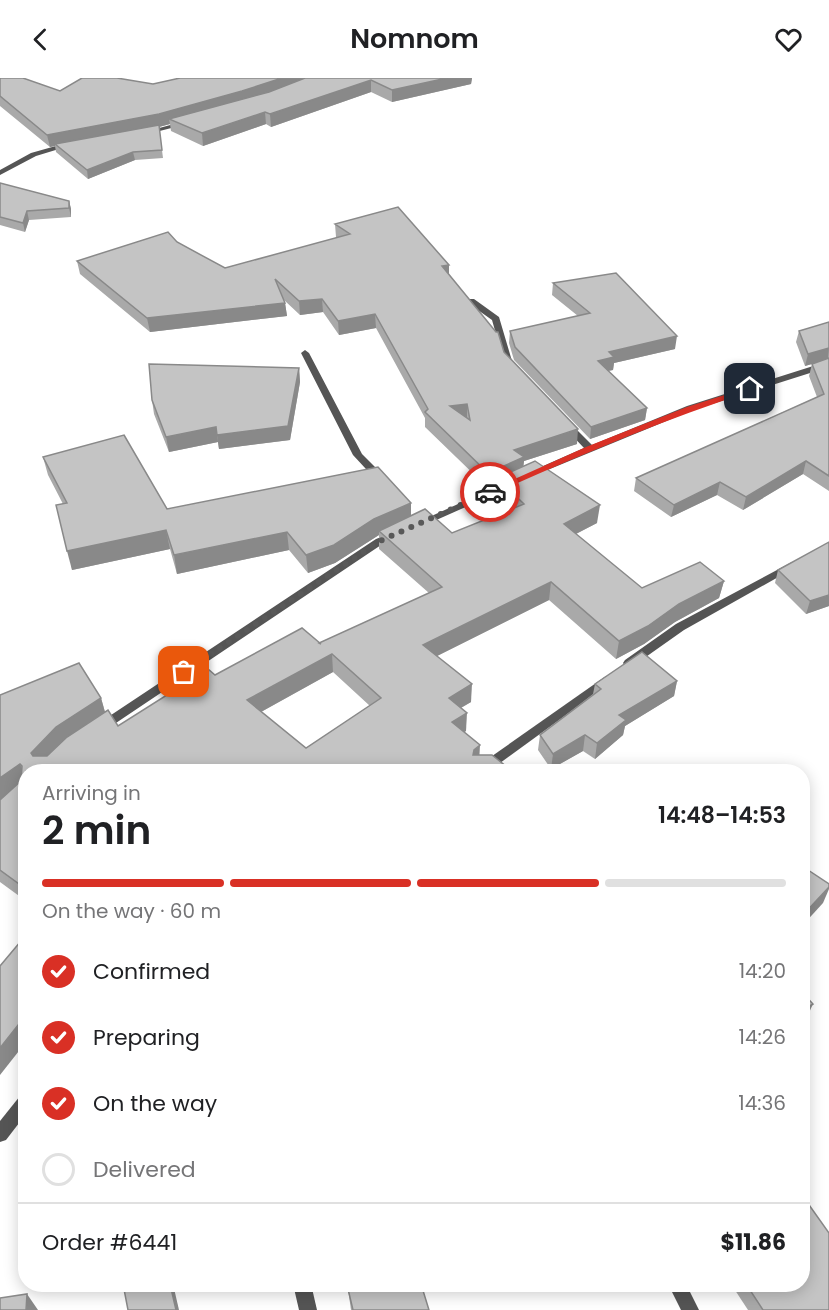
<!DOCTYPE html>
<meta charset="utf-8">
<style>
body{margin:0;font-family:Poppins,sans-serif;background:#f2f2f2;color:#202124;height:100vh;display:flex;flex-direction:column;font-size:22px;white-space:nowrap}
*{box-sizing:border-box;margin:0}
p{font-size:20px;color:#757577}
.icon{flex:none;width:33px;height:33px;fill:none;stroke:currentColor;stroke-width:2;stroke-linecap:round;stroke-linejoin:round}
.map{position:relative;flex:1;overflow:hidden}
.drawer{position:absolute;left:18px;top:686px;width:792px;height:528px;display:flex;flex-direction:column;background:#fff;border-radius:24px;box-shadow:0 3px 15px #0003}
.drawer>*{flex:none}
.pin{position:absolute;display:grid;place-items:center;width:51px;height:51px;color:#fff;margin:-26px;border-radius:12px;box-shadow:0 3px 9px #0006}
.courier{position:absolute;display:grid;place-items:center;width:60px;height:60px;margin:-30px;border:4px solid #d93025;border-radius:50%;background:#fff;color:#222;box-shadow:0 2px 8px #0007}
.summary em{font-style:normal;font-weight:600}
.summary div{display:flex;flex-direction:column-reverse}
.summary{display:flex;align-items:center;justify-content:space-between;height:102px;padding:0 24px}
h1{font-size:39px;font-weight:600;line-height:45px}
.bar{display:grid;grid-template-columns:repeat(4,1fr);gap:9px 6px;align-content:center;height:72px;padding:0 24px}
.bar i{height:8px;border-radius:4px;background:#e0e0e0}
.bar .selected{background:#d93025}
.bar p{grid-column:span 4}
.line{display:flex;align-items:center;gap:15px;padding:0 24px;border-top:2px solid #e0e0e0}
.line div{flex:1}
ol{padding:0 24px;list-style:none}
li{display:flex;align-items:center;gap:18px;height:66px}
li p{margin-inline-start:auto}
li .icon{padding:6px;border-radius:50%;background:#d93025;color:#fff;stroke-width:4}
li:last-child{color:#757577}
li i{width:33px;height:33px;border:3px solid #e0e0e0;border-radius:50%}
header{display:flex;justify-content:space-between;align-items:center;height:78px;padding:0 24px;background:#fff;font-size:27px;font-weight:600}
.map>svg:first-child{display:block}
</style>
<header><svg class="icon" aria-label="back" viewBox="0 0 24 24"><path d="M15 5l-7 7 7 7"/></svg>Nomnom<svg class="icon" aria-label="heart" viewBox="0 0 24 24"><path d="M12 20l-8-8c-3-5 5-10 8-4 3-6 11-1 8 4z"/></svg></header>
<div class="map">
<svg width="829" height="1232" viewBox="0 0 829 1232">
<rect width="100%" height="100%" fill="#fff"/>
<g fill="none" stroke-linecap="round" stroke-linejoin="round">
<!-- minor -->
<g fill="#555" fill-rule="evenodd">
<polygon points="185,43 188,45 187,46 144,57 141,55"/>
<polygon points="70,64 73,66 72,67 36,78 0,97 0,92 31,75"/>
<polygon points="468,221 474,221 499,239 512,283 516,288 515,290 509,290 504,284 492,242 468,225"/>
<polygon points="305,272 309,275 362,376 386,400 386,404 378,404 353,377 301,275"/>
<polygon points="829,283 829,289 693,332 533,398 527,398 525,396 584,370 564,349 564,345 570,345 592,367 687,328"/>
<polygon points="509,403 513,404 513,408 425,447 417,447 416,445"/>
<polygon points="394,454 399,457 384,465 104,653 96,653 94,650 96,647 376,461"/>
<polygon points="792,484 796,485 797,487 796,489 684,552 633,588 625,588 623,585 625,582 676,546"/>
<polygon points="606,598 610,599 612,602 610,605 489,693 474,693 475,690"/>
<polygon points="26,1016 26,1036 6,1062 0,1064 0,1043 20,1018"/>
<polygon points="293,1206 311,1206 317,1232 299,1232"/>
<polygon points="668,1206 686,1206 699,1232 681,1232"/>
</g>
</g>
<!-- wall -->
<g fill="#a9a9a9" fill-rule="evenodd">
<polygon points="0,0 60,13 153,6 180,0 472,0 471,6 392,24 371,14 271,49 266,46 203,68 171,53 170,46 159,49 163,80 135,82 88,101 56,74 55,68 50,69 0,28"/>
<polygon points="0,105 69,123 71,131 71,139 29,142 25,154 0,147"/>
<path d="M335,146l114,51 55,77 73,92 -53,17 -1,5 74,57 -21,11 66,54 82,-7 -5,17 -44,24 -31,22 -28,15 -67,-59 -112,56 34,46 -10,6 5,23 -2,1 15,23 33,16h-486v130l-26,-19v-187l101,3 4,14 13,14 97,-51 104,-32 110,-50 -50,-44v-14l-44,28 -27,10 -19,-23 -112,24 -7,-25 -98,21 -9,-66 -15,-29 -5,-18 124,52 244,7 41,17 58,-23 -15,-14 1,-13 -9,4 -62,-60v-9l-49,-90 -37,7 -16,-23 -23,3 -16,-15 1,3 2,13 -137,16 -70,-58 -3,-13 100,-19 48,26 111,-30v-1zM333,594l37,34 -64,42 -45,-36z"/>
<polygon points="553,205 675,271 614,285 613,292 608,293 647,330 645,342 590,361 514,282 509,265 510,253 578,238 552,217"/>
<polygon points="829,244 829,413 803,396 743,432 717,417 671,439 634,413 636,400 817,319 809,298 812,286 805,288 796,264 799,253"/>
<polygon points="299,290 300,304 290,362 219,371 218,364 169,374 154,336 152,322"/>
<polygon points="778,492 829,528 806,536 775,505"/>
<polygon points="677,603 674,618 625,648 623,657 595,681 583,673 551,691 538,672 540,657 593,616 595,606"/>
<polygon points="731,1206 802,1206 829,1232 748,1232"/>
<polygon points="348,1211 429,1232 351,1232"/>
</g>
<!-- shaded-wall -->
<g fill="#898989">
<polygon points="282,0 317,0 244,25 169,41 170,46 159,49 163,80 159,49 55,66 55,68 50,69 47,57"/>
<polygon points="447,0 472,0 471,6 392,24 392,12"/>
<polygon points="371,2 371,14 271,49 270,36"/>
<polygon points="265,34 266,46 203,68 202,55"/>
<polygon points="133,74 135,82 88,101 87,92"/>
<polygon points="69,123 71,131 71,139 69,130"/>
<polygon points="27,133 29,142 25,154 23,145"/>
<polygon points="449,187 449,200 442,188"/>
<polygon points="322,221 323,234 300,237 299,223"/>
<polygon points="285,225 287,238 150,254 147,240"/>
<polygon points="375,236 376,250 339,257 338,243"/>
<polygon points="677,258 675,271 614,285 613,292 596,295 598,283 609,274"/>
<polygon points="829,270 828,281 805,288 808,276"/>
<polygon points="299,290 300,304 290,362 219,371 217,357"/>
<polygon points="467,326 467,340 450,328"/>
<polygon points="647,330 645,342 590,361 591,349"/>
<polygon points="216,349 218,364 169,374 166,359"/>
<polygon points="578,351 577,366 524,383 523,393 497,400 496,405 487,409 488,395 514,372"/>
<polygon points="806,383 803,396 743,432 746,419"/>
<polygon points="720,404 717,417 671,439 674,427"/>
<polygon points="411,425 411,443 379,453 379,457 335,485 308,495 306,477 374,441"/>
<polygon points="600,427 597,445 562,463 564,446"/>
<polygon points="166,452 170,471 72,492 67,473"/>
<polygon points="287,454 289,472 177,496 174,477"/>
<polygon points="724,503 719,520 675,544 644,566 616,581 619,563 679,526"/>
<polygon points="551,504 549,522 423,585 423,567"/>
<polygon points="829,517 829,528 806,536 810,523"/>
<polygon points="332,576 333,594 250,640 247,622"/>
<polygon points="677,603 674,618 625,648 623,657 595,681 597,665 619,637"/>
<polygon points="472,606 471,624 448,637 449,620"/>
<polygon points="101,620 106,638 37,693 31,675 56,649"/>
<polygon points="467,635 466,653 452,662 452,644"/>
<polygon points="585,657 583,673 551,691 553,676"/>
<polygon points="480,667 479,685 473,689 474,672"/>
<polygon points="20,686 26,702 0,723 0,700"/>
<polygon points="829,809 829,811 823,825 802,848 802,838"/>
<polygon points="813,926 807,939 802,942 802,933"/>
<polygon points="26,937 26,964 0,997 0,970"/>
<polygon points="170,1206 173,1206 179,1232 176,1232"/>
<polygon points="27,1216 38,1232 26,1232"/>
</g>
<!-- building -->
<g fill="#c4c4c4" stroke="#898989" stroke-width="1.5" fill-rule="evenodd">
<polygon points="0,0 23,0 60,13 82,0 117,0 153,6 180,0 282,0 242,13 159,36 47,57 0,18"/>
<polygon points="305,0 447,0 392,12 371,2 270,36 265,34 202,55 169,41 269,14"/>
<polygon points="159,47 162,72 133,74 87,92 55,66"/>
<polygon points="0,105 69,123 69,130 27,133 23,145 0,139"/>
<path d="M398,129l51,58 -7,1 54,66h2l6,20 74,77 -64,21 10,7 -36,16 -63,-61 3,-3 -53,-95 -37,7 -16,-22 -23,2 -24,-22 10,24 -138,15 -70,-57 91,-29 9,10 48,26 125,-34 -15,-10zM467,326l3,16 -20,-14z"/>
<polygon points="616,195 677,258 609,274 614,279 598,283 647,330 591,349 515,269 510,253 590,235 553,205"/>
<polygon points="829,244 829,270 808,276 799,253"/>
<polygon points="829,280 829,398 806,383 746,419 720,404 674,427 636,400 824,316 812,286"/>
<polygon points="149,286 299,290 288,348 217,357 216,349 166,359 152,322"/>
<polygon points="124,357 167,431 378,389 411,425 374,441 334,467 306,477 287,454 174,477 166,452 67,473 56,427 67,425 43,379"/>
<path d="M535,383l65,44 -36,19 78,64 58,-26 24,19 -45,23 -31,22 -29,15 -68,-59 -128,63 49,39 -23,14 18,15 -15,9 28,23 -6,5 -1,5h19l20,16h-332l-4,-4 -5,4h-145v118l-26,-19v-70l21,-19 1,-15 -2,-2 -20,14v-83l79,-32 22,35 -45,29 -25,26 2,3h14l20,-19 41,-27 10,16 90,-57 7,6 87,-47 19,16 -2,-1 123,-56 -63,-56 46,-22 27,24 72,-29 -27,-26zM332,576l49,44 -75,50 -59,-48z"/>
<polygon points="829,464 829,517 810,523 778,492"/>
<polygon points="642,574 677,603 619,637 626,642 597,665 585,657 553,676 540,657 601,611 595,606"/>
<polygon points="802,788 829,806 829,809 802,838"/>
<polygon points="26,857 26,937 0,970 0,888"/>
<polygon points="802,914 813,926 802,933"/>
<polygon points="802,1117 829,1155 829,1232 763,1232 746,1206 802,1206"/>
<polygon points="123,1206 170,1206 176,1232 128,1232"/>
<polygon points="363,1206 421,1206 429,1232 353,1232 348,1211"/>
<polygon points="27,1216 26,1232 0,1232 0,1220"/>
</g>
<!-- route -->
<path fill="#d93025" d="M750,309l2,4c-89,29 -174,65 -259,103l-7,-2 100,-45 101,-40z"/>
<g fill="none" stroke-linecap="round" stroke-linejoin="round">
<!-- done -->
<polyline stroke="#595959" stroke-width="6" stroke-dasharray="0 10.8" points="184,594 380,463 490,414"/>
</g>
</svg>
<div class="pin" style="left:184px;top:594px;background:#ea580c"><svg class="icon" aria-label="bag" viewBox="0 0 24 24"><path d="M5 8h14l-1 12H6zM9 8a3 3 0 0 1 6 0"/></svg></div>
<div class="pin" style="left:750px;top:311px;background:#1f2937"><svg class="icon" aria-label="home" viewBox="0 0 24 24"><path d="M3 11l9-7 9 7M6 9v11h12V9"/></svg></div>
<div class="courier" style="left:490px;top:414px"><svg class="icon" aria-label="car" viewBox="0 0 24 24"><path d="M5 17H2v-5l4-1 3-4h7l3 4 3 1v5h-3M9 17h6M6 11h13"/><circle cx="7" cy="17" r="2"/><circle cx="17" cy="17" r="2"/></svg></div>
<section class="drawer">
<div class="summary"><div><h1>2 min</h1><p>Arriving in</p></div><em>14:48–14:53</em></div>
<div class="bar"><i class="selected"></i><i class="selected"></i><i class="selected"></i><i></i><p>On the way · 60 m</p></div>
<ol>
<li><svg class="icon" aria-label="check" viewBox="0 0 24 24"><path d="M5 12l5 5 9-10"/></svg>Confirmed<p>14:20</p></li>
<li><svg class="icon" aria-label="check" viewBox="0 0 24 24"><path d="M5 12l5 5 9-10"/></svg>Preparing<p>14:26</p></li>
<li><svg class="icon" aria-label="check" viewBox="0 0 24 24"><path d="M5 12l5 5 9-10"/></svg>On the way<p>14:36</p></li>
<li><i></i>Delivered</li>
</ol>
<div class="line" style="height:78px"><div>Order #6441</div><b>$11.86</b></div>
</section>
</div>
